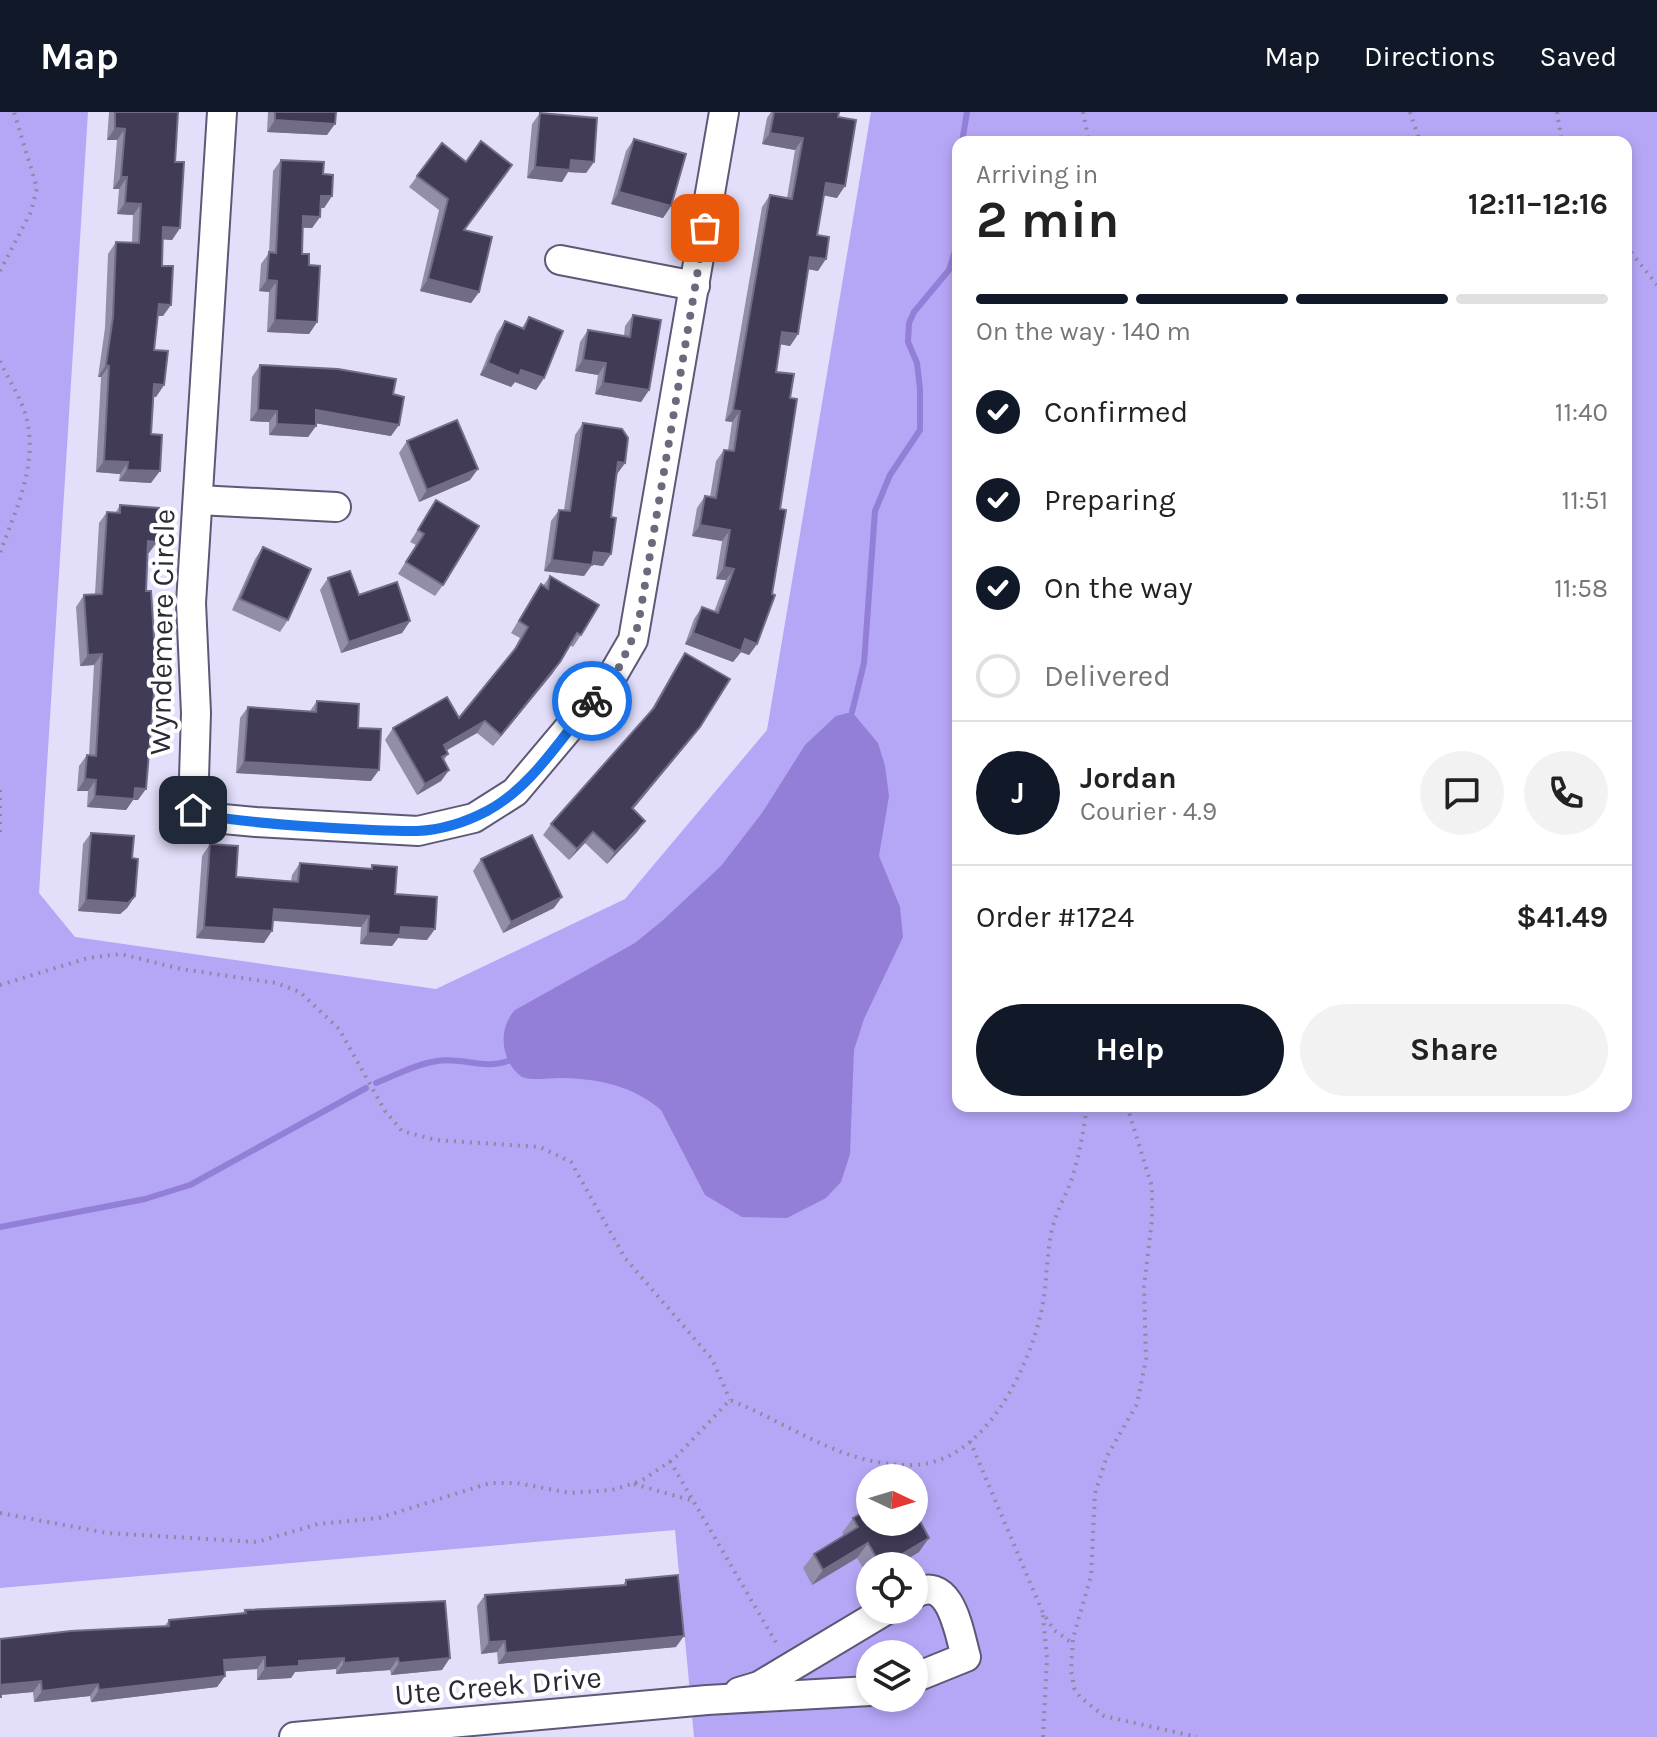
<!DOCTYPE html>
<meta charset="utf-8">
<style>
body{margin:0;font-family:Karla,sans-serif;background:#f2f2f2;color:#222;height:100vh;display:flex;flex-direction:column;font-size:30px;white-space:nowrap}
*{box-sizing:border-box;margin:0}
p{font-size:26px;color:#767676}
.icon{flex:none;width:44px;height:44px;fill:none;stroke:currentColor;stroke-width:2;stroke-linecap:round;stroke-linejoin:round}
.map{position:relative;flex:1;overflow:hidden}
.drawer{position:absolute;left:952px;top:24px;width:680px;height:976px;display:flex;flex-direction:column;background:#fff;border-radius:16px;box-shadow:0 4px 12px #0003}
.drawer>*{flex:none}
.needle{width:52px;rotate:94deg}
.fabs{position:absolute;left:856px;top:1352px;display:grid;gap:16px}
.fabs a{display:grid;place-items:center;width:72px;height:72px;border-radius:50%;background:#fff;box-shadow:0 4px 12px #0003;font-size:40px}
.pin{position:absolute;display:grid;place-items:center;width:68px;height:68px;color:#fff;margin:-34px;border-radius:16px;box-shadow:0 4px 12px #0006}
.courier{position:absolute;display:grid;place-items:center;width:80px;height:80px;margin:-40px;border:6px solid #1a73e8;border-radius:50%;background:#fff;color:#222;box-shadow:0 2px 10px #0007}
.overview em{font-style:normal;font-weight:700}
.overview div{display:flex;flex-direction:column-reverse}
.overview{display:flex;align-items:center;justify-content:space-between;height:136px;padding:0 24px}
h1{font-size:52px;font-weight:700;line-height:60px}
.bar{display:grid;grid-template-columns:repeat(4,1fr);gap:12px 8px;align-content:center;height:96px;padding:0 24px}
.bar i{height:10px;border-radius:6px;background:#e0e0e0}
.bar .on{background:#111827}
.bar p{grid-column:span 4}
.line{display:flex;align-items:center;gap:20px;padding:0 24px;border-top:2px solid #e0e0e0}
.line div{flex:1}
.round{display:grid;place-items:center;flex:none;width:84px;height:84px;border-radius:42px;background:#f2f2f2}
ol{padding:0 24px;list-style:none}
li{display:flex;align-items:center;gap:24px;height:88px}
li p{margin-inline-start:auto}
li .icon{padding:8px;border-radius:50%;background:#111827;color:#fff;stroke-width:4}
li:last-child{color:#767676}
li i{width:44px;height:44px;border:4px solid #e0e0e0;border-radius:50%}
.button{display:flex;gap:16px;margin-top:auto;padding:16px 24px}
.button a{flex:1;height:92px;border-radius:48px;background:#111827;color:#fff;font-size:32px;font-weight:700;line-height:92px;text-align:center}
.button a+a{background:#f2f2f2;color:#222}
header{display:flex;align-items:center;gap:48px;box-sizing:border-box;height:112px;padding:0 40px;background:#111827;color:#fff}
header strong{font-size:38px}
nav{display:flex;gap:44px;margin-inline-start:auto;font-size:28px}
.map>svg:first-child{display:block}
</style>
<header>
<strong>Map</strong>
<nav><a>Map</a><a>Directions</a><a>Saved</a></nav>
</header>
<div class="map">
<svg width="1657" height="1625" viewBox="0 0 1657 1625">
<rect width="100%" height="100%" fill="#e3dffb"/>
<!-- green -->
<path fill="#b6a6f6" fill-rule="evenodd" d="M0,0h88l-49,781 36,44 361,52 189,-90 142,-169 104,-618h786v1625h-963l-19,-207 -675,58zM958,30h668v964h-668zM870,1366h44v44h-44zM870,1454h44v44h-44zM870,1542h44v44h-44z"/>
<!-- water -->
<path fill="#937fd7" d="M852,600l26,31 7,23 4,30 -10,60 21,51 3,30 -39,82 -10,31 -4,104 -9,28 -15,16 -39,20 -45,-1 -37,-22 -44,-85c-27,-24 -65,-32 -101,-32 -13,0 -26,3 -38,-1 -21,-15 -25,-48 -7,-67l120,-67 27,-22 59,-55 41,-53 43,-68 31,-29z"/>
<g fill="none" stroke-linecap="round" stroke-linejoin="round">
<!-- stream -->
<g stroke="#937fd7" stroke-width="6">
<polyline points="962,30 967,0"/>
<polyline points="852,600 864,551 875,399 890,363 920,318 920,277 917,251 908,230 909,211 914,200 949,158 958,130"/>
<path d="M376,971c20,-8 40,-19 61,-22 25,-4 47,9 71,0"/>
<polyline points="0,1115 145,1087 190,1073 366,976"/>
</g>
<defs>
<g id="minor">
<polyline points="222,0 191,491 196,601 193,698 202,705 256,710 418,719 474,706 515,680 611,566 633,528 724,0"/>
<polyline points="560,148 695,174"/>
<polyline points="198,388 336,395"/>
<path d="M914,1482c37,-21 45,39 52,63l-52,21"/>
<polyline points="739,1580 759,1574 886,1498"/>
<polyline points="294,1625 707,1588 870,1579"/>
</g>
</defs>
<!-- minor casing -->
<use href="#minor" stroke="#5d5876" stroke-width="32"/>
<!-- path -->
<g stroke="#8d8a9f" stroke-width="4" stroke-dasharray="2 6" stroke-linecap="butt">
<polyline points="1083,0 1089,30"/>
<polyline points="1410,0 1420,30"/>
<polyline points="1557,0 1562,30"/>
<polyline points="1626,134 1657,173"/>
<polyline points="0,159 31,100 37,76 14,0"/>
<path d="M0,249c8,18 19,33 25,52 15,48 -9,96 -25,140"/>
<polyline points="0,678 0,726"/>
<polyline points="0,873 88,846 121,842 181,857 276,871 300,880 339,917 385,999 402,1019 436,1028 540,1035 571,1050 625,1146 712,1247 730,1288"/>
<polyline points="1127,994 1152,1075 1152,1108 1144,1174 1146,1247 1137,1292 1107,1344 1095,1381 1091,1464 1073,1526 1071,1558 1074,1576 1080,1585 1104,1604 1197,1625"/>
<polyline points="970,1329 1043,1501 1054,1518 1072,1531"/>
<polyline points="670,1349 778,1534"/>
<polyline points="634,1372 690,1388"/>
<path d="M0,1401l107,20 150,9 61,-18 61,-6 111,-35h27l53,10 42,-3 29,-9 34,-23 55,-58c61,24 112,66 181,65 72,0 116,-93 130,-152 6,-26 5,-53 10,-79 4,-22 17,-41 23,-62 6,-22 10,-44 13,-66"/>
<polyline points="1043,1625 1047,1546 1043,1503"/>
</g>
<!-- minor -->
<use href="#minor" stroke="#fff" stroke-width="28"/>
</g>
<!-- wall -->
<g fill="#928da9">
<polygon points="109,0 178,0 175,50 180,116 172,128 163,127 162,154 163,204 158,204 154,238 164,273 156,285 154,284 151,322 151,371 119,369 120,362 96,360 101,265 98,265 105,216 108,142 116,130 132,131 133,103 117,102 119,77 113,77 117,28 107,28"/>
<polygon points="268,0 336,0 327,23 267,20"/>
<polygon points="771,0 839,0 837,86 823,83 817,123 818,159 808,157 798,222 790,234 780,232 776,260 757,532 749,543 741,540 733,550 685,532 694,507 702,495 714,500 726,468 716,467 722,429 692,424 697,396 705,384 710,385 716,349 724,338 728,338 732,310 725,309 762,95 770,83 787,86 795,38 762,32 767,6"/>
<polygon points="540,1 594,50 586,61 568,60 562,70 527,66 532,12"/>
<polygon points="634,27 671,94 663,106 611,92 626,39"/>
<polygon points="442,31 479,180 471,191 420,179 439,98 409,75"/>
<polygon points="281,48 323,62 332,84 324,96 321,96 320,105 312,116 303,116 302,142 309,153 317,210 309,222 267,220 269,180 259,179 261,152 269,141 273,59"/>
<polygon points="633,203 649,278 641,290 595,282 598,263 575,259 580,230 588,218 624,224 625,214"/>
<polygon points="529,205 544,266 536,278 515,270 511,275 480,263 497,221 505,209 522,216"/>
<polygon points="260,253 393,282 391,324 316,311 316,314 308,325 269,323 269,310 250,309 252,265"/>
<polygon points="583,311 625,351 617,362 603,454 592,452 584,464 544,459 551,409 559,398 564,398 575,323"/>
<polygon points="407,329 470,368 419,390 399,341"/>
<polygon points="436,388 443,473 435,484 398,462 416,433 410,430"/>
<polygon points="120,393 149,441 148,441 146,479 138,688 133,688 126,698 87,695 88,679 77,679 79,654 87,643 89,643 94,553 80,554 76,495 84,483 95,482 99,411 107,400 116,400"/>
<polygon points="263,435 288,508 280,520 232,498 255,447"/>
<polygon points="550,464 581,523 573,535 570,533 552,562 493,634 477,621 446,638 448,642 444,648 449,658 441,669 417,683 385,628 393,616 459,606 511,543 520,526 511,521 533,484 541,472 543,474"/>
<polygon points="328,466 359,483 410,509 402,521 341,541 320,478"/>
<polygon points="685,541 700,615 691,627 633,697 645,709 637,720 607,752 585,731 569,748 543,723 551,712 650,600 677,553"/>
<polygon points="317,589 358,616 371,669 236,661 240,606 248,595 310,599"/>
<polygon points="91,721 132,746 135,784 127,796 120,802 78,799 83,732"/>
<polygon points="210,732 236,765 291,769 292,763 300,751 370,757 372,753 395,782 427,828 398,826 392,834 360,832 361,815 273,809 264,831 196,826 202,744"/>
<polygon points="481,747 554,796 503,821 473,759"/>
<polygon points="853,1406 919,1440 896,1454 870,1454 870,1468 857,1446 812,1473 803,1456 814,1442 844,1423 842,1421"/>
<polygon points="626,1468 676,1535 498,1552 497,1540 481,1542 477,1494 485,1483 623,1473"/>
<polygon points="245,1498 442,1558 391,1563 390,1558 336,1562 336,1557 295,1560 291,1566 257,1568 257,1557 225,1559 225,1564 217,1575 91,1590 90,1584 34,1590 33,1580 1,1583 0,1587 0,1527 164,1515 169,1508 242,1502"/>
</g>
<!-- shaded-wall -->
<g fill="#726c88">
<polygon points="275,8 335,12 327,23 267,20"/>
<polygon points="115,16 125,17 117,28 107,28"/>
<polygon points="770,21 803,26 795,38 762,32"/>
<polygon points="571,48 594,50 586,61 568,60 562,70 527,66 535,55"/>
<polygon points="121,65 127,65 119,77 113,77"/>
<polygon points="826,71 845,74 837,86 817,82"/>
<polygon points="619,80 671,94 663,106 611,92"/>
<polygon points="321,84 332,84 324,96 313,95"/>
<polygon points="125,91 141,92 133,103 117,102"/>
<polygon points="303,104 320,105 312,116 295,115"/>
<polygon points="163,115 180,116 172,128 155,127"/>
<polygon points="810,145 826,147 818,159 802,156"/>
<polygon points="428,167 479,180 471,191 420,179"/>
<polygon points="267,168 277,169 269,180 259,179"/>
<polygon points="159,192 171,193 163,204 151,204"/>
<polygon points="275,208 317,210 309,222 267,220"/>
<polygon points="782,220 798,222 790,234 774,231"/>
<polygon points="583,248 606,251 598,263 575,259"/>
<polygon points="488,251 521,258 544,266 536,278 515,270 511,275 480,263"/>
<polygon points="106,253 109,254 101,265 98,265"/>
<polygon points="603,271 649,278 641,290 595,282"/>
<polygon points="154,272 164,273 156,285 146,284"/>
<polygon points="258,298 277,299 269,310 250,309"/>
<polygon points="316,298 399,313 391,324 308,310"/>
<polygon points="733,298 740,299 732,310 725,309"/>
<polygon points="277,312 316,314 308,325 269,323"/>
<polygon points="104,349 128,350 120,362 96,360"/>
<polygon points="618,350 625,351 617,362"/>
<polygon points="478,357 470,368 419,390 427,378"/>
<polygon points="127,358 160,359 151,371 119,369"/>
<polygon points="700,413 730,418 722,429 692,424"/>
<polygon points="148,429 157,430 149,441 140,441"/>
<polygon points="594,440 611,442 603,454 586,452"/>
<polygon points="552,448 592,453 584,464 544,459"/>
<polygon points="724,455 734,457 726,468 716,467"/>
<polygon points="410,509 402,521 341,541 349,530"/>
<polygon points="693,521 745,527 757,532 749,543 741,540 733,550 685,532"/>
<polygon points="102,542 94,553 80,554 88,543"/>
<polygon points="560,550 552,562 493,634 501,623"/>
<polygon points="485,609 477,621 435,645 444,633"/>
<polygon points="700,615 691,627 624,708 632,696"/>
<polygon points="244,650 379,658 371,669 236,661"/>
<polygon points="449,658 441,669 417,683 425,672"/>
<polygon points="85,667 96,668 88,679 77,679"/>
<polygon points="135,676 146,677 138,688 133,688 126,698 87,695 95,684"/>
<polygon points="645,709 637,720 607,752 615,740"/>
<polygon points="593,720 585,731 569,748 577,737"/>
<polygon points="135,784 127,796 120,802 78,799 86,788"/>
<polygon points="562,785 554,796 503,821 511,810"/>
<polygon points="274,797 369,804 361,815 266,808"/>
<polygon points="204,815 272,819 264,831 196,826"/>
<polygon points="401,815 435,817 427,828 398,826 392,834 360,832 368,821"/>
<polygon points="929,1426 919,1440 896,1454 882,1454"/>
<polygon points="868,1431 857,1446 812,1473 823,1458"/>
<polygon points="684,1524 676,1535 498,1552 506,1541"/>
<polygon points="505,1529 497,1540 481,1542 489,1530"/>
<polygon points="265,1545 257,1557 216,1560 224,1548"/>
<polygon points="344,1546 336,1557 295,1560 291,1566 257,1568 265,1556 299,1549"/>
<polygon points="398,1546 390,1558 336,1562 344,1551"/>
<polygon points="450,1546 442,1558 391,1563 399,1551"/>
<polygon points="225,1564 217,1575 91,1590 99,1578"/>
<polygon points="41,1569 33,1580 0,1583 0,1573"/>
<polygon points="98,1572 90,1584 34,1590 42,1579"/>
</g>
<!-- building -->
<g fill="#413b57" stroke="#726c88" stroke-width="2">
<polygon points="115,0 178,0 175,50 184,50 180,116 163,115 162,154 173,154 171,193 159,192 154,238 168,239 164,273 154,272 151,322 162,323 160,359 127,358 128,350 104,349 109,254 106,253 113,205 116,130 139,131 141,92 125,91 127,65 121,65 125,17 115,16"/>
<polygon points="275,0 336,0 335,12 275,8"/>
<polygon points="774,0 839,0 838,5 856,8 845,74 826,71 817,123 829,125 826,147 810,145 798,222 782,220 776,260 794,262 790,286 797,287 780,397 786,398 772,482 775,483 757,532 745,527 741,539 693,521 702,495 718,501 734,457 724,455 730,418 700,413 705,384 716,386 724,338 734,339 740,299 733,298 770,83 792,87 803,26 770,21"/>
<polygon points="540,1 597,6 594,50 571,48 570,58 535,55"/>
<polygon points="634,27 686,42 671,94 619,80"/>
<polygon points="481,29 512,53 464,118 492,125 479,180 428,167 448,87 417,64 442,31 466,50"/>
<polygon points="281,48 324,50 323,62 333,63 332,84 321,84 320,105 303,104 302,142 309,142 309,153 320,154 317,210 275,208 277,169 267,168 269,140 276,141"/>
<polygon points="633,203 661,208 649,278 603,271 606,251 583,248 588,218 630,225"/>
<polygon points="529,205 563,219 544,266 521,258 519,264 488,251 505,209 524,217"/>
<polygon points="260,253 338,257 396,267 393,282 404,285 399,313 316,298 316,314 277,312 277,299 258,298"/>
<polygon points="457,308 478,357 427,378 407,329"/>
<polygon points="583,311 622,317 628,326 625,351 618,350 611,405 616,406 611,442 594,440 592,453 552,448 559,398 570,399"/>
<polygon points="436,388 479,414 443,473 406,450 424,422 418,418"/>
<polygon points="120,393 159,396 157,430 148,429 146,479 151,479 156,557 146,677 135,676 134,687 95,684 96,668 85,667 87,643 96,644 102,542 88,543 84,483 102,482 107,400 120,401"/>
<polygon points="263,435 311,457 288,508 240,487"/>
<polygon points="350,459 359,483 397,470 410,509 349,530 328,466"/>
<polygon points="550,464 599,493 581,523 577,521 560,550 501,623 485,609 444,633 448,642 442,645 449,658 425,672 393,616 447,585 459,606 516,536 528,515 519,509 541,472 548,477"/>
<polygon points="685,541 730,567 700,615 632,696 645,709 615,740 593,720 577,737 551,712 654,596"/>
<polygon points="317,589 359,592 358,616 381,617 379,658 244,650 248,595 316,600"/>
<polygon points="91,721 134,724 132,746 138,747 135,784 128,791 86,788"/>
<polygon points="532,723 562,785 511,810 481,747"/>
<polygon points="210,732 238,734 236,765 298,770 300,751 372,757 372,753 397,755 395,782 437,785 435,817 401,815 400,823 368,821 369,804 274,797 272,819 204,815"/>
<polygon points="870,1396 870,1410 914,1410 914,1398 929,1426 882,1454 881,1454 868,1431 823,1458 814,1442 858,1415 853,1406"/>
<polygon points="678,1463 684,1524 506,1541 505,1529 489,1530 485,1483 626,1473 626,1468"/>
<polygon points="445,1489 450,1546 399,1551 398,1546 344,1551 344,1546 299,1549 299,1554 265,1556 265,1545 224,1548 225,1564 99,1578 98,1572 42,1579 41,1569 0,1573 1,1585 0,1585 0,1527 71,1519 169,1514 169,1508 246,1501 245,1498"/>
</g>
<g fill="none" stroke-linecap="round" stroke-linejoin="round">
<!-- done -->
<polyline stroke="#6d697c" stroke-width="8" stroke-dasharray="0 14.4" points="592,589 620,554 638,514 705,116"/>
<!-- route -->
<path stroke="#1a73e8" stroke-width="10" d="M193,698c11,13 196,22 224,21 24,-1 49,-9 70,-20 44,-23 74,-73 105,-110"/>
</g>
<g text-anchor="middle" stroke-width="8" stroke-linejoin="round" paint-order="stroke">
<!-- street labels -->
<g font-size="30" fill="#2d2a37" stroke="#fff">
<text transform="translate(162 520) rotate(-89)" y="10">Wyndemere Circle</text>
<text transform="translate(498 1574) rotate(-5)" y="10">Ute Creek Drive</text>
</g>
</g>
</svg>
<div class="fabs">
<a><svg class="needle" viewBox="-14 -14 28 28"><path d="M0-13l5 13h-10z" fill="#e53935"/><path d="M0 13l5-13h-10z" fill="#767676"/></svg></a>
<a><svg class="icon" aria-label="locate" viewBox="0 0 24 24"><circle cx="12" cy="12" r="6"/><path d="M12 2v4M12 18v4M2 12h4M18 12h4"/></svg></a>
<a><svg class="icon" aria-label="layers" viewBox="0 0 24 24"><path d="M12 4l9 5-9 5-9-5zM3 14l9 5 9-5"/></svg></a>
</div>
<div class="pin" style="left:705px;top:116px;background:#ea580c"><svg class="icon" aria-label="bag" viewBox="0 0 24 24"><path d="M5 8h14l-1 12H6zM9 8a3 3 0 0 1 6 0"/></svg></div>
<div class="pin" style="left:193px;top:698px;background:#1f2937"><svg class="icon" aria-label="home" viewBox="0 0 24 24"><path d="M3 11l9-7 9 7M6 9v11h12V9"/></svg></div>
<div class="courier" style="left:592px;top:589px"><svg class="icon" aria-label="bike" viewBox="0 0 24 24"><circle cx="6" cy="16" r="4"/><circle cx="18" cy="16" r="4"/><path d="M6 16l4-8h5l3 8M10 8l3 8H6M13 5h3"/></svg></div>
<section class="drawer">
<div class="overview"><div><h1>2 min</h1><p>Arriving in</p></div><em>12:11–12:16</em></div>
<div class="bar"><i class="on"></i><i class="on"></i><i class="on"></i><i></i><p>On the way · 140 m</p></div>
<ol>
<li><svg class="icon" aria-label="check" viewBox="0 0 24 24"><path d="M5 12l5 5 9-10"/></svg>Confirmed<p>11:40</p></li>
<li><svg class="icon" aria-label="check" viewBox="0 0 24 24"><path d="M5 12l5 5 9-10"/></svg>Preparing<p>11:51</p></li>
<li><svg class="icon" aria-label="check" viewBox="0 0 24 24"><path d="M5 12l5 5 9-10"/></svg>On the way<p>11:58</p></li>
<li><i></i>Delivered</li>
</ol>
<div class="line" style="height:144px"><b class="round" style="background:#111827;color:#fff">J</b><div><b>Jordan</b><p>Courier · 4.9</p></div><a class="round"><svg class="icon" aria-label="chat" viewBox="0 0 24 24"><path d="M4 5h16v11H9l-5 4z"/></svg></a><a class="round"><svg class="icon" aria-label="phone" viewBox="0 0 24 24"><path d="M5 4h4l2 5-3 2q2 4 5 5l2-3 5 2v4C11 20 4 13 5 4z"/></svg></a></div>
<div class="line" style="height:104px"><div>Order #1724</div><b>$41.49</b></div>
<div class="button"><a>Help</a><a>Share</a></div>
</section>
</div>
